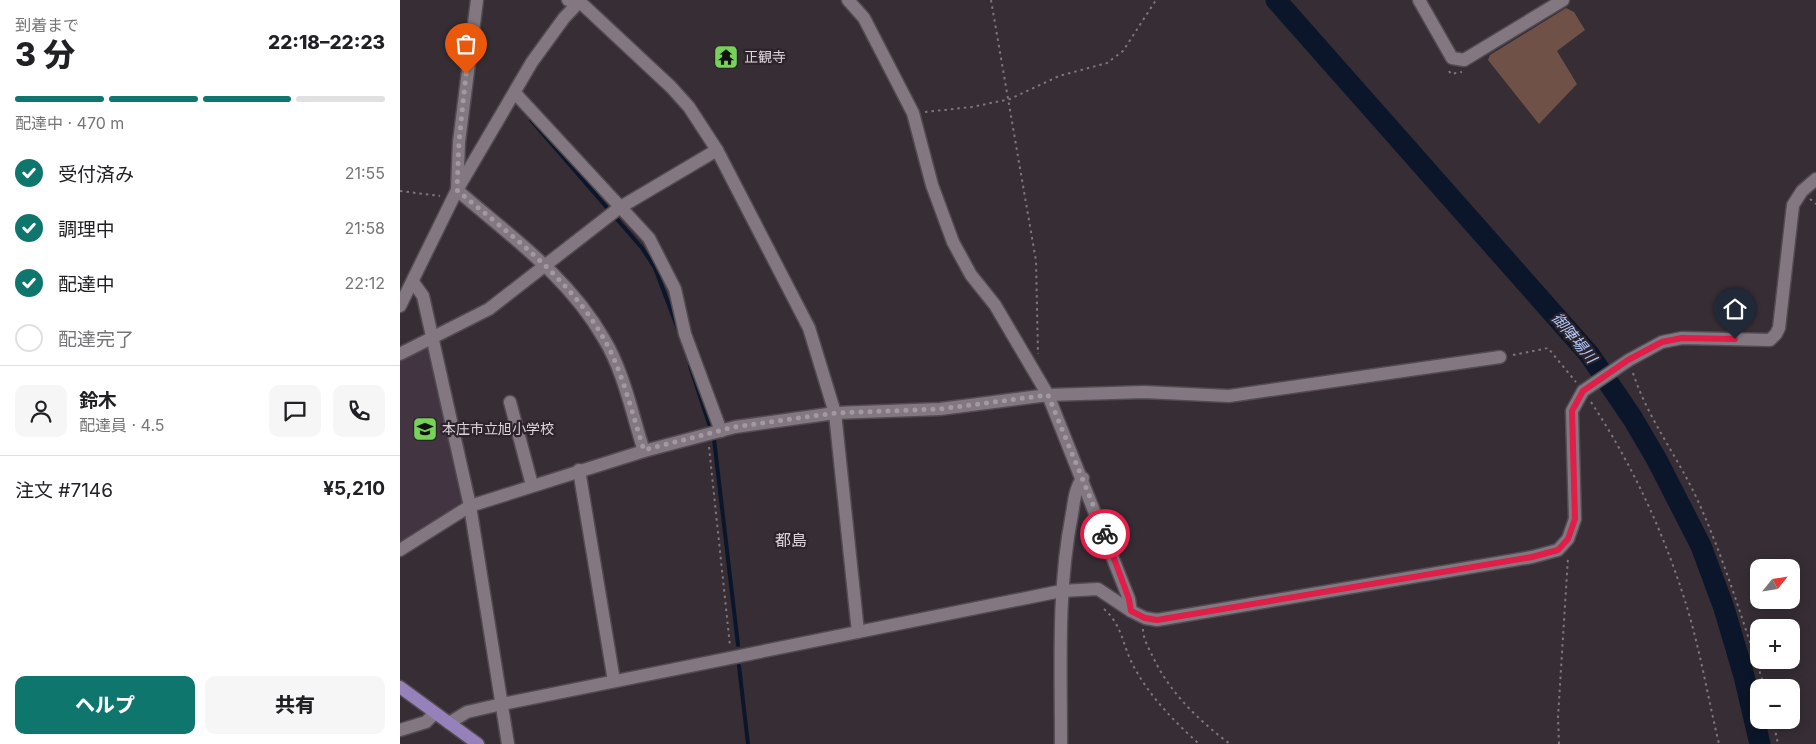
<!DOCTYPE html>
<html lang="ja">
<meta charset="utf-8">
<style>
body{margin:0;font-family:Inter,"Noto Sans JP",sans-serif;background:#f6f6f6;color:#202124;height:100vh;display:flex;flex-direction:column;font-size:19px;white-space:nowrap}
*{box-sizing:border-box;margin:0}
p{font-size:16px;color:#757577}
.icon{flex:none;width:28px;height:28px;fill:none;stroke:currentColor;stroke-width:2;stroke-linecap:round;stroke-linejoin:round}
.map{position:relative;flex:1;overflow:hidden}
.details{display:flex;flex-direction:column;background:#fff;width:400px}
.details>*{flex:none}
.needle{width:32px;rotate:60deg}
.buttons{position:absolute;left:1350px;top:559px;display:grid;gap:10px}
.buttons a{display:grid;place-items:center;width:50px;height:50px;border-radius:10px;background:#fff;box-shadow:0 2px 12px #0003;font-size:25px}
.pin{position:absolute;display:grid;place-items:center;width:42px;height:42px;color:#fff;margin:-51px -21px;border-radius:50% 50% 50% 0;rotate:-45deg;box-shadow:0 0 5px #0007}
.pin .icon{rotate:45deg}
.courier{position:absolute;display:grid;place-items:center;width:50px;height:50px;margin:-25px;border:4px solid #e11d48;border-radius:50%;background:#fff;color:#222;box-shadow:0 1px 6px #0007}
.head em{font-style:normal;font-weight:800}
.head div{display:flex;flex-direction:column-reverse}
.head{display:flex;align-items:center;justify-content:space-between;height:85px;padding:0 15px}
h1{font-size:32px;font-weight:800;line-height:38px}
.bar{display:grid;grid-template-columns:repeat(4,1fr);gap:8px 5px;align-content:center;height:60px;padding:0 15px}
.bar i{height:6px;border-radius:4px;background:#e0e0e0}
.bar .current{background:#0f766e}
.bar p{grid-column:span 4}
.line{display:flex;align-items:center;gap:12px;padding:0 15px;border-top:1px solid #e0e0e0}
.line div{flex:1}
.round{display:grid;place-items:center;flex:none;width:52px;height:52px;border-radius:10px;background:#f6f6f6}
ol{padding:0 15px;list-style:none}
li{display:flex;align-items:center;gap:15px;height:55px}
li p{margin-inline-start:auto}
li .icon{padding:5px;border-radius:50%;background:#0f766e;color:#fff;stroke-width:4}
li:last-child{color:#757577}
li i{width:28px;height:28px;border:2px solid #e0e0e0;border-radius:50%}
.button{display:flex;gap:10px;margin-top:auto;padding:10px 15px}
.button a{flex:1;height:58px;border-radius:10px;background:#0f766e;color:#fff;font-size:20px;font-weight:800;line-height:58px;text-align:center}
.button a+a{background:#f6f6f6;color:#202124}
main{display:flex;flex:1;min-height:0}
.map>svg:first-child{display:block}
</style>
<main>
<section class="details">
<div class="head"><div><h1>3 分</h1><p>到着まで</p></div><em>22:18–22:23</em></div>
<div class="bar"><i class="current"></i><i class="current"></i><i class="current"></i><i></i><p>配達中 · 470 m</p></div>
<ol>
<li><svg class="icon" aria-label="check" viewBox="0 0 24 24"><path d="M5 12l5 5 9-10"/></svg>受付済み<p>21:55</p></li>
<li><svg class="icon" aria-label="check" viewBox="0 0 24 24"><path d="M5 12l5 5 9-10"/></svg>調理中<p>21:58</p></li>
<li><svg class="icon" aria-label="check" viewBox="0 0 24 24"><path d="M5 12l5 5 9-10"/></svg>配達中<p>22:12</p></li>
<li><i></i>配達完了</li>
</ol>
<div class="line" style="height:90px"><a class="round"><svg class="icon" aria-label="person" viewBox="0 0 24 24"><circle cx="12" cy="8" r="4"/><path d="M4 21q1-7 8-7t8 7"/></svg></a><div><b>鈴木</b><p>配達員 · 4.5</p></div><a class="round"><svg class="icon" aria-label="chat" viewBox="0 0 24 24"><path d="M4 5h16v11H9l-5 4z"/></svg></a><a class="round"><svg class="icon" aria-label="phone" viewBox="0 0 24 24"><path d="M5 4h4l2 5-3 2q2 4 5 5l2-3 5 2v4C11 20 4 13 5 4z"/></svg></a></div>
<div class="line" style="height:65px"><div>注文 #7146</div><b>¥5,210</b></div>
<div class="button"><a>ヘルプ</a><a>共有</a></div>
</section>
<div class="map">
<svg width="1416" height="744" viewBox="0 0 1416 744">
<rect width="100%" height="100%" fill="#362d35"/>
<!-- built -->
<polygon fill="#423441" points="29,346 66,500 60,507 0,545 0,359"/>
<!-- green -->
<polygon fill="#6f5147" points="1166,8 1174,12 1185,30 1157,51 1177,84 1139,124 1088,60 1090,55"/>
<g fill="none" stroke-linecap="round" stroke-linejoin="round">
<!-- stream -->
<g stroke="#0c162a" stroke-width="4">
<polyline points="131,120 242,248 255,268 278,329"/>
<polyline points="290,366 314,439 338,645"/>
<polyline points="339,666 348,744"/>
</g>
<!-- river -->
<polyline stroke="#0c162a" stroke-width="21" points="876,0 1189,354 1233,419 1257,460 1301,546 1324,608 1344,676 1360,744"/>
</g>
<!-- building -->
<polygon fill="#615356" stroke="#837477" points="328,45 338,58 324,69 314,56"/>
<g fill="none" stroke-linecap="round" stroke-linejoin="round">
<defs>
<g id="minor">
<path d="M77,0l-18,142 -2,48c53,46 112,87 147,149 20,33 28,75 40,112"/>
<polyline points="168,0 179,1 271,87 289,107 317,150 409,328 435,413 458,632"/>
<polyline points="448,0 464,18 513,113 532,185 553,242 571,275 595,305 648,395 729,599 731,611"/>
<polyline points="1019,0 1052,58 1064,60 1163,0"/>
<polyline points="115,93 249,238 275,289 285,334 321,431"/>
<polyline points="13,282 23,296 70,506 108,744"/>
<polyline points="0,306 57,190 132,62 164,18 181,0"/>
<polyline points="0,354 89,309 219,208 317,150"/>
<polyline points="110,402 132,485"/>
<polyline points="179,470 214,681"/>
<polyline points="0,550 70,506 244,451 335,427 435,413 540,409 648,395 744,392 829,396 1100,357"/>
<polyline points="49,723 67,712 102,704 661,591 698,589 731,611 745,618 757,620 1132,557 1158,550 1168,539 1175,519 1172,411 1183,391 1229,360 1262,342 1282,338 1370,340 1376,334 1379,328 1393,205 1402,191 1416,179"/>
<polyline points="0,730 26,722 35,713"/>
<path d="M661,744c0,-77 -4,-154 11,-230 2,-12 3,-27 11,-36"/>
</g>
<polyline id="major" points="0,687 78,744"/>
</defs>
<!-- minor casing -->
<use href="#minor" stroke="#534b52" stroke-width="15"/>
<!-- major casing -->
<use href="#major" stroke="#534b52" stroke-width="15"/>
<!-- path -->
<g stroke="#7e767d" stroke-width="2" stroke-dasharray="2.5 4" stroke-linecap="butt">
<polyline points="591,0 636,261 638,354"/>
<polyline points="1049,71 1051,74 1062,72"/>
<polyline points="525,112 572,107 610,99 659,76 707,63 723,51 756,0"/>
<polyline points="0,191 40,196"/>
<polyline points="1410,199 1416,204"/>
<polyline points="1113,355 1148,348 1176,382"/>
<path d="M1233,373c15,46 45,84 65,128 27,60 46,124 67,187"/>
<path d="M1191,402c41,62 73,131 95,202 14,45 22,94 33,140"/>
<polyline points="309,447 330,646"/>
<path d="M704,609c19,17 18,36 30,58 16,30 40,54 65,77"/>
<path d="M743,629c0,9 5,18 9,26 17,37 46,65 78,89"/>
<polyline points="1373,720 1378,744"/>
<polyline points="1159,744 1158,717 1168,557"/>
</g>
<!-- minor -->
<use href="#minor" stroke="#837881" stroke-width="12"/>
<!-- major -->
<use href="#major" stroke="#9681bb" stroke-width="12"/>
</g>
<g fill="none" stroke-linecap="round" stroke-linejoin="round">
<!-- done -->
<path stroke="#a19aa0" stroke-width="5" stroke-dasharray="0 9" d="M66,74l-7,68 -2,48c53,45 112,87 147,149 19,33 28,75 40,111l90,-23 101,-14 105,-4 108,-14 57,139"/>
<!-- route -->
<polyline stroke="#e11d48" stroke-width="6" points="705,534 729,599 731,611 745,618 757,620 1132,557 1158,550 1168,539 1175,519 1172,411 1183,391 1228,360 1262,342 1282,338 1335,339"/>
</g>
<!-- icons -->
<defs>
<symbol id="temple-square" viewBox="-11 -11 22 22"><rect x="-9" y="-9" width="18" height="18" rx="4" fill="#77d259" stroke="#2c232b"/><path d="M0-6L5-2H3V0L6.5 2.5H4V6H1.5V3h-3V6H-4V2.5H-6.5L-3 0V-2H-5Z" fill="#111"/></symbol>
<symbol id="school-square" viewBox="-11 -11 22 22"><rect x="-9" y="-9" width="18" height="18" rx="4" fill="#77d259" stroke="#2c232b"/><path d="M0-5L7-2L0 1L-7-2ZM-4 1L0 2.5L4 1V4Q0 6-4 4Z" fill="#111"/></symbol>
</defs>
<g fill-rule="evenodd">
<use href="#temple-square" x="312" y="43" width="28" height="28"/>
<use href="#school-square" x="11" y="415" width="28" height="28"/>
</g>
<g text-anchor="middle" stroke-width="4.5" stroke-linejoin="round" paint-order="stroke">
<!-- poi labels -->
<g font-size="14" fill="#dbd5da" stroke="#2c232b" text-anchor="start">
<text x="344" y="62">正観寺</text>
<text x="42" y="434">本庄市立旭小学校</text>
</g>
<!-- water labels -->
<g font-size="15" font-style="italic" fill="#b5ceff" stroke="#2c232b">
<text transform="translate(1174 338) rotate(50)" y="5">御陣場川</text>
</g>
<!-- quarter labels -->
<g font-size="16" fill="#dbd5da" stroke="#2c232b">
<text x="391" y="546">都島</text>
</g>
</g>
</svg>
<div class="buttons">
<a><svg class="needle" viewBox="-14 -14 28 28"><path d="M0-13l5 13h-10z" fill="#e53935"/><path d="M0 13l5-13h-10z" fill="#757577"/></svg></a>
<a>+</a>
<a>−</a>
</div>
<div class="pin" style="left:66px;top:74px;background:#ea580c"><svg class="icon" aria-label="bag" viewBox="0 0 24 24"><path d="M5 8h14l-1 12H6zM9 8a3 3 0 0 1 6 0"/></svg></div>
<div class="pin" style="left:1335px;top:339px;background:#1f2937"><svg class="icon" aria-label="home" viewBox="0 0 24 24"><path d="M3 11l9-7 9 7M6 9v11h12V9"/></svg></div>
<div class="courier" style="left:705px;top:534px"><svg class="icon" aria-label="bike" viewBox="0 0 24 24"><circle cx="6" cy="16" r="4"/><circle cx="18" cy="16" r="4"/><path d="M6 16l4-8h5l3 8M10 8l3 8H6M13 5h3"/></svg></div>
</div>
</main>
